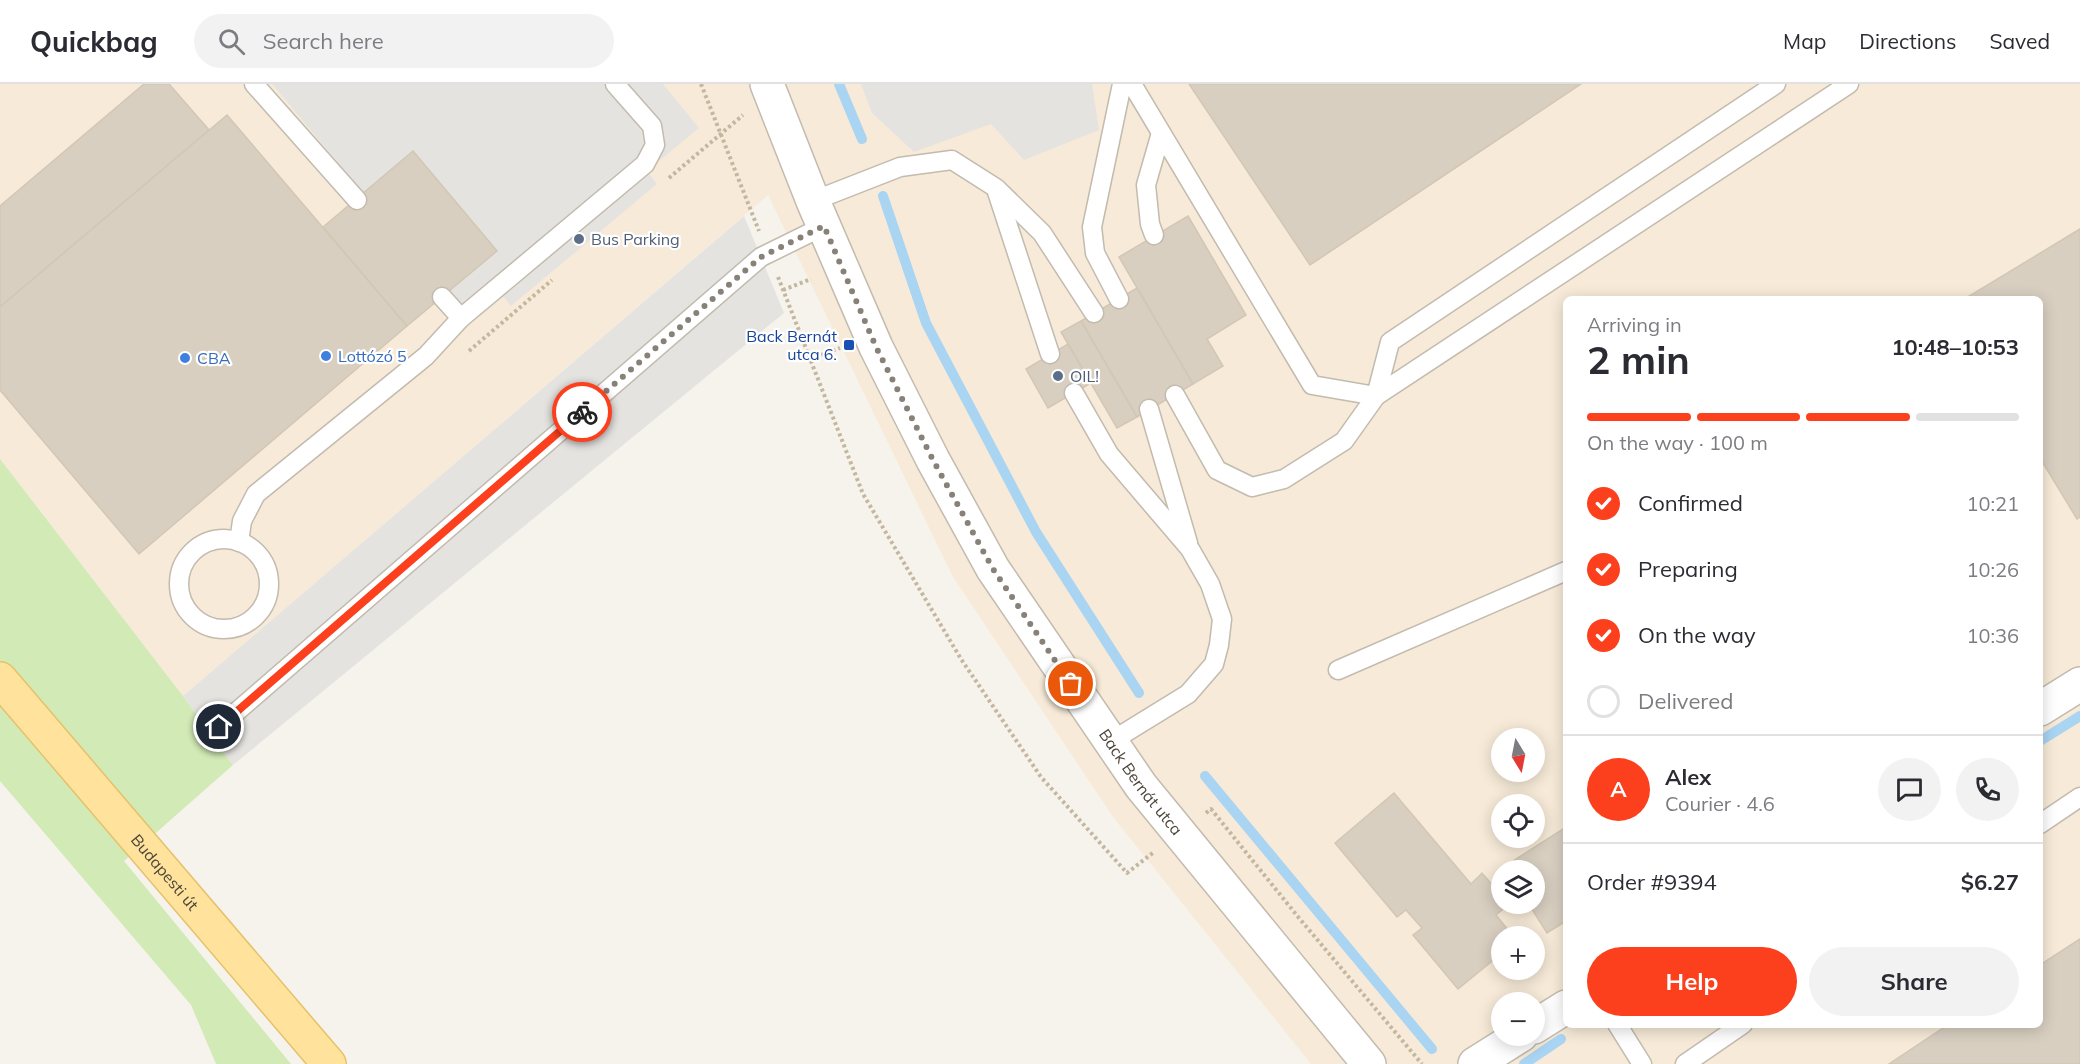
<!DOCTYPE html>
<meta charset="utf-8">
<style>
body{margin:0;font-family:Mulish,sans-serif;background:#f2f2f3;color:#2b2b33;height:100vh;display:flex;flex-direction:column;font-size:22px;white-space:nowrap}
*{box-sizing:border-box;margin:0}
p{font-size:20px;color:#7c7c81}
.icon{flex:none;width:33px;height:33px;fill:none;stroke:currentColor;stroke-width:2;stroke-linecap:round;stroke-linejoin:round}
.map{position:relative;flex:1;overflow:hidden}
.side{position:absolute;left:1563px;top:212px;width:480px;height:732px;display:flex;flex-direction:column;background:#fff;border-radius:9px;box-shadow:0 3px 15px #0003}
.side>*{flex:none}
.needle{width:39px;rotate:170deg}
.fabs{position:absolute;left:1491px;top:644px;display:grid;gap:12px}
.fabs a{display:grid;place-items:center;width:54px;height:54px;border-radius:50%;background:#fff;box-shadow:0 3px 15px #0003;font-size:30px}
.pin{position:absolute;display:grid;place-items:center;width:51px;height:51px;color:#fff;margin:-26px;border:3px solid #fff;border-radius:50%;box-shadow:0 2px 6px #0007}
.courier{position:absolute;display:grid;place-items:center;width:60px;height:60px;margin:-30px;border:4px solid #fc3f1d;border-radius:50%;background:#fff;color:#222;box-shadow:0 2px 8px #0007}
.head em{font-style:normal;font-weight:700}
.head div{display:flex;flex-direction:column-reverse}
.head{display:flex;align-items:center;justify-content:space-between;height:102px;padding:0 24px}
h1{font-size:39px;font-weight:700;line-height:45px}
.bar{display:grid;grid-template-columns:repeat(4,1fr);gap:9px 6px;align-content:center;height:72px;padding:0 24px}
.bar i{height:8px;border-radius:4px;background:#e1e1e2}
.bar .selected{background:#fc3f1d}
.bar p{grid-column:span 4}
.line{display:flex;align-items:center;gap:15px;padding:0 24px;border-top:2px solid #e1e1e2}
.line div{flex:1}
.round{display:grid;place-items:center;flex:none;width:63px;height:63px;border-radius:32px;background:#f2f2f3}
ol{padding:0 24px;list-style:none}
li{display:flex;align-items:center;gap:18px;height:66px}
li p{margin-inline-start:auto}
li .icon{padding:6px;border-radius:50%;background:#fc3f1d;color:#fff;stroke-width:4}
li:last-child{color:#7c7c81}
li i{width:33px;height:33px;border:3px solid #e1e1e2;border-radius:50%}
.cta{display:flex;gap:12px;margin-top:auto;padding:12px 24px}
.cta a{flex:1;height:69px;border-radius:36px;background:#fc3f1d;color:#fff;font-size:24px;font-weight:700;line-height:69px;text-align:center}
.cta a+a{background:#f2f2f3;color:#2b2b33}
header{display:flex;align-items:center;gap:36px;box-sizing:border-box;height:84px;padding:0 30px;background:#fff;border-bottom:2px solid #e1e1e2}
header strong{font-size:28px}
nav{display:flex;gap:33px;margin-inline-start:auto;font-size:21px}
.search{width:420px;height:54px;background:#f2f2f3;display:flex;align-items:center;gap:15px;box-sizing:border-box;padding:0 21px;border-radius:33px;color:#7c7c81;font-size:22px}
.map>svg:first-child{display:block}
</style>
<header>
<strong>Quickbag</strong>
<div class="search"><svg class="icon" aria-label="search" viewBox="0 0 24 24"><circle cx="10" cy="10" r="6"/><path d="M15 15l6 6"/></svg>Search here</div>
<nav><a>Map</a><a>Directions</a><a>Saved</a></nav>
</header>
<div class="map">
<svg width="2080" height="980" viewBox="0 0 2080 980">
<rect width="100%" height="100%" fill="#f6f3ec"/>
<!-- commercial -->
<path fill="#f7ead8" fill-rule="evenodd" d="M0,0h2080v980h-769l-198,-247 -161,-242 -184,-380 -585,501 -183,-237zM1566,214h474v726h-474zM1502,654h32v33h-32zM1502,720h32v33h-32zM1502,786h32v33h-32zM1502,852h32v33h-32zM1502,918h32v33h-32z"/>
<!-- green -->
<polygon fill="#d2eab5" points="0,375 183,612 233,681 124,777 291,980 216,980 191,921 0,697"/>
<!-- parking -->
<g fill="#e5e3e0">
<polygon points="272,0 663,0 699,44 647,87 657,100 511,222 500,209 468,235"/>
<polygon points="861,0 1092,0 1099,46 1024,76 991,40 914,68 872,29"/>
<polygon points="744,132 784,229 233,681 183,612"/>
</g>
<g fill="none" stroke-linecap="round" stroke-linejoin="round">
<!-- stream -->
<g stroke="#a9d4f2" stroke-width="10">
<polyline points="839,0 862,55"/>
<polyline points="883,112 926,239 1036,448 1139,609"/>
<polyline points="2040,657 2080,632"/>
<polyline points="1205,692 1432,965"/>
<polyline points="1524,980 1561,955"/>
</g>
</g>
<!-- building -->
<g fill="#d8cfc1" stroke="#d3c7b4" stroke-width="1.5">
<polygon points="144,0 169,0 209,46 0,223 0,122"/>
<polygon points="1189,0 1581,0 1310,181"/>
<polygon points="227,31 407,242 139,470 0,306 0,223"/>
<polygon points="413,67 497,167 407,242 323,143"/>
<polygon points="1188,132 1246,231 1207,255 1223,282 1193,300 1119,173"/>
<polygon points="2080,145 2080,433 2077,435 2040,374 2040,214 1966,214"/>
<polygon points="1137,204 1193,300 1137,333 1081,237"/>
<polygon points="1081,237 1137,333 1117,344 1061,248"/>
<polygon points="1068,260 1091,299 1048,324 1026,285"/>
<polygon points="1394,709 1471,800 1482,789 1502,812 1502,819 1509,820 1496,831 1513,852 1502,852 1502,869 1458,905 1413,851 1422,844 1406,826 1397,833 1335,759"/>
<polygon points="1566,743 1566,837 1547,849 1528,819 1534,819 1534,786 1507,786 1505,782"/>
<polygon points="2080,855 2080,980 1889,980 1949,940 2040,940 2040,881"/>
</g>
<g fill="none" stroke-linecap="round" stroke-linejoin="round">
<defs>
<g id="service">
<polyline points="254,0 357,116"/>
<polyline points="1132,0 1312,301 1376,312 1849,0"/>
<polyline points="997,108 1050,270"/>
<polyline points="813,117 900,83 952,76 996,104 1042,149 1094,229"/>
<polyline points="1154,151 1150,140 1146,101 1161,49"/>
<polyline points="442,213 461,234"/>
<polyline points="1119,215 1095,169 1092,143 1122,0"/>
<polyline points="1074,309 1109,370 1190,465 1210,500 1222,535 1219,561 1214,580 1188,610 1110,658"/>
<polyline points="1175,311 1217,386 1252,403 1284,395 1344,357 1376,312 1390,258 1776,0"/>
<polyline points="1149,325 1188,459"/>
<circle cx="224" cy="500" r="45"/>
<polyline points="239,458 242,437 256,410 426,272 461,234 645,80 655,61 652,42 615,0"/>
<polyline points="1338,586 1566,487"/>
<polyline points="219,643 761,173 824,142"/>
<polyline points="2040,740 2080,713"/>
<polyline points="1617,940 1642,980"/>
<polyline points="1685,980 1743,940"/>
</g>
<g id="minor">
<path id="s1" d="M767,0l46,117 63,146 57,113 60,109 148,217 228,278"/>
<polyline points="2040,625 2080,600"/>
<polyline points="1534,943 1566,923"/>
<polyline points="1475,980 1521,951"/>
</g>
<g id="primary">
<path id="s2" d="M0,595l329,385"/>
</g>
</defs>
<!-- service casing -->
<use href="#service" stroke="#c2bbae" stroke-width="21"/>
<!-- minor casing -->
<use href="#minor" stroke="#c2bbae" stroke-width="36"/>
<!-- primary casing -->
<use href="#primary" stroke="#e6c16a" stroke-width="36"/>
<!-- path -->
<g stroke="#c4b79f" stroke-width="4" stroke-dasharray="3 3" stroke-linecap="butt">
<polyline points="701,0 759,147"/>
<polyline points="669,94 743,31"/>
<polyline points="778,193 863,410 961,575 1041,693 1127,789 1154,768"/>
<polyline points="783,206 811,195"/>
<polyline points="469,267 552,196"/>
<polyline points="810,275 840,264"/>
<polyline points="1206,729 1211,725 1299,834 1422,980"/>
</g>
<!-- service -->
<use href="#service" stroke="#fff" stroke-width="18"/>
<!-- minor -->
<use href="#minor" stroke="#fff" stroke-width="33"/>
<!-- primary -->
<use href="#primary" stroke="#ffe39c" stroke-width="33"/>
</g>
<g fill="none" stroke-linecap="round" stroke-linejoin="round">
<!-- done -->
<polyline stroke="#878178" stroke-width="6" stroke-dasharray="0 10.8" points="582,328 761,173 824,142 876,263 933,376 993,485 1071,600"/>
<!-- route -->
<polyline stroke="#fc3f1d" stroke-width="8" points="219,643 582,328"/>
</g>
<!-- markers -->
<g fill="#5c6f8a" stroke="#fff" stroke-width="2">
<circle cx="579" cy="155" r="6"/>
<circle cx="1058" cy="292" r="6"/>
</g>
<rect fill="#1a4fb4" stroke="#fff" stroke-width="2" x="843" y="255" width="12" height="12" rx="3"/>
<g fill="#3f7fe0" stroke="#fff" stroke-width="2">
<circle cx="326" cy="272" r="6"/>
<circle cx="185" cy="274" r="6"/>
</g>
<g text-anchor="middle" stroke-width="4.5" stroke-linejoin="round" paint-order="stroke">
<!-- service labels -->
<g font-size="16" fill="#4e5e75" stroke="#fff" text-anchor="start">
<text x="591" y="161">Bus Parking</text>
<text x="1070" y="298">OIL!</text>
</g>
<!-- transit labels -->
<g font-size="16" fill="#164399" stroke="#fff" text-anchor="end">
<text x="837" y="258">Back Bernát<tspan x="837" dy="18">utca 6.</tspan></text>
</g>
<!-- shop labels -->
<g font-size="16" fill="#366cbe" stroke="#fff" text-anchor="start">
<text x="338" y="278">Lottózó 5</text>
<text x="197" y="280">CBA</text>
</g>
<!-- street labels -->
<g font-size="16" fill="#4b4439" stroke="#fff">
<text dy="6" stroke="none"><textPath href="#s1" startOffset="795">Back Bernát utca</textPath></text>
<text dy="6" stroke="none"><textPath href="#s2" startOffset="254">Budapesti út</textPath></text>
</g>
</g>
</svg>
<div class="fabs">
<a><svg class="needle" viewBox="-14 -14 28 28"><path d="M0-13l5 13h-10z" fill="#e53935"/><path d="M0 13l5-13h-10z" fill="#7c7c81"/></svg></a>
<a><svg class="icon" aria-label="locate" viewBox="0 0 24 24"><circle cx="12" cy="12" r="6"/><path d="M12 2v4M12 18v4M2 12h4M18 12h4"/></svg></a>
<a><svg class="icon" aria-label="layers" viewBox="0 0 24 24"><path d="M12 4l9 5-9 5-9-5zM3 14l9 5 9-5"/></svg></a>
<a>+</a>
<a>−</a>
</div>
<div class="pin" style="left:1071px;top:600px;background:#ea580c"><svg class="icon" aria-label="bag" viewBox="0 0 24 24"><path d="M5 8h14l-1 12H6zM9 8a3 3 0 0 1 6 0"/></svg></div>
<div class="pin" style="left:219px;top:643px;background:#1f2937"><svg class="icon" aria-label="home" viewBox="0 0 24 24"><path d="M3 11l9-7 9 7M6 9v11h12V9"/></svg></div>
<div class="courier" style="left:582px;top:328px"><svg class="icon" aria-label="bike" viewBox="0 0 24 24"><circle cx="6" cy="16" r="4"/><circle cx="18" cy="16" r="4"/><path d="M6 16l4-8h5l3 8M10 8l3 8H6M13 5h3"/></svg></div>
<section class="side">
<div class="head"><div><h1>2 min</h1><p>Arriving in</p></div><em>10:48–10:53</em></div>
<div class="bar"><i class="selected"></i><i class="selected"></i><i class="selected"></i><i></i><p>On the way · 100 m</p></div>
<ol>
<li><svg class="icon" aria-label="check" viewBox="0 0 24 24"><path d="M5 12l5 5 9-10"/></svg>Confirmed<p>10:21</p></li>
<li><svg class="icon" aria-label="check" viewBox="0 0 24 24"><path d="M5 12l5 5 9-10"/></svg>Preparing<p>10:26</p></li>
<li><svg class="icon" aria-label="check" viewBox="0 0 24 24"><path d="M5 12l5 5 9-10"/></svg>On the way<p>10:36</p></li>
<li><i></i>Delivered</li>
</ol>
<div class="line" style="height:108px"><b class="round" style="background:#fc3f1d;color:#fff">A</b><div><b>Alex</b><p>Courier · 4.6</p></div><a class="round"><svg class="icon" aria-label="chat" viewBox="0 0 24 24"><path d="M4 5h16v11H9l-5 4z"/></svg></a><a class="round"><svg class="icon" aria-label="phone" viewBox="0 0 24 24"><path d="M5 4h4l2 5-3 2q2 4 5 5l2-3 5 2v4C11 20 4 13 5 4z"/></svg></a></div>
<div class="line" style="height:78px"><div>Order #9394</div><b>$6.27</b></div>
<div class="cta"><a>Help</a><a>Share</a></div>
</section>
</div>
